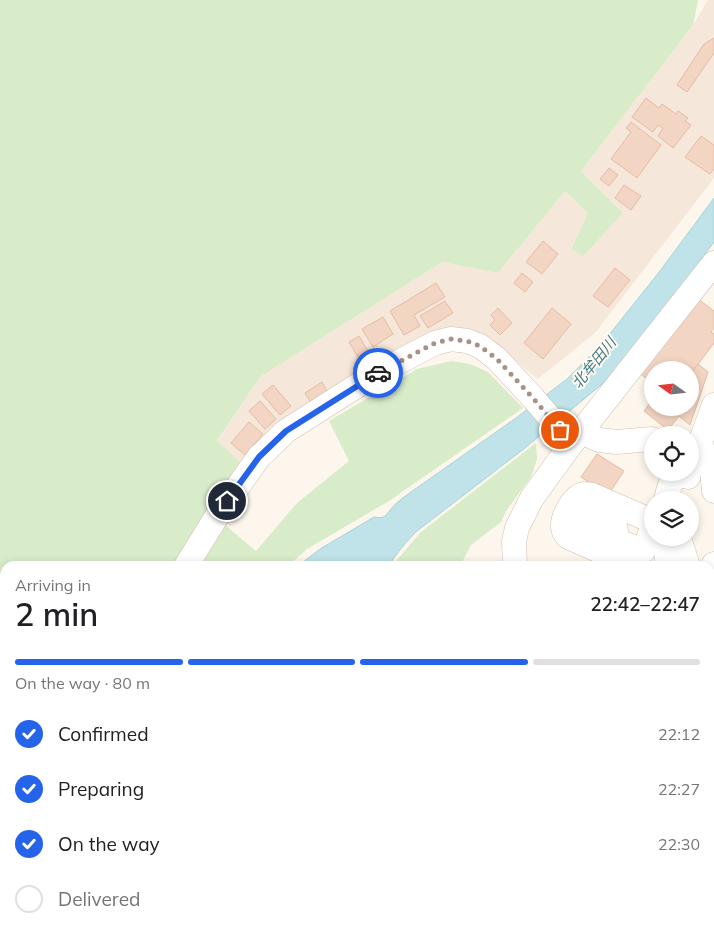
<!DOCTYPE html>
<meta charset="utf-8">
<style>
body{margin:0;font-family:Mulish,"Noto Sans JP",sans-serif;background:#f6f6f6;color:#202124;height:100vh;display:flex;flex-direction:column;font-size:19px;white-space:nowrap}
*{box-sizing:border-box;margin:0}
p{font-size:16px;color:#757577}
.icon{flex:none;width:28px;height:28px;fill:none;stroke:currentColor;stroke-width:2;stroke-linecap:round;stroke-linejoin:round}
.map{position:relative;flex:1;overflow:hidden}
.details{position:absolute;left:0px;top:561px;width:715px;height:376px;display:flex;flex-direction:column;background:#fff;border-radius:15px 15px 0 0;box-shadow:0 2px 8px #0003}
.details>*{flex:none}
.needle{width:32px;rotate:285deg}
.fabs{position:absolute;left:644px;top:361px;display:grid;gap:10px}
.fabs a{display:grid;place-items:center;width:55px;height:55px;border-radius:50%;background:#fff;box-shadow:0 2px 8px #0003;font-size:25px}
.pin{position:absolute;display:grid;place-items:center;width:42px;height:42px;color:#fff;margin:-21px;border:2px solid #fff;border-radius:50%;box-shadow:0 1px 5px #0007}
.courier{position:absolute;display:grid;place-items:center;width:50px;height:50px;margin:-25px;border:4px solid #2563eb;border-radius:50%;background:#fff;color:#222;box-shadow:0 1px 6px #0007}
.head em{font-style:normal;font-weight:600}
.head div{display:flex;flex-direction:column-reverse}
.head{display:flex;align-items:center;justify-content:space-between;height:85px;padding:0 15px}
h1{font-size:32px;font-weight:600;line-height:38px}
.bar{display:grid;grid-template-columns:repeat(4,1fr);gap:8px 5px;align-content:center;height:60px;padding:0 15px}
.bar i{height:6px;border-radius:4px;background:#e0e0e0}
.bar .current{background:#2563eb}
.bar p{grid-column:span 4}
ol{padding:0 15px;list-style:none}
li{display:flex;align-items:center;gap:15px;height:55px}
li p{margin-inline-start:auto}
li .icon{padding:5px;border-radius:50%;background:#2563eb;color:#fff;stroke-width:4}
li:last-child{color:#757577}
li i{width:28px;height:28px;border:2px solid #e0e0e0;border-radius:50%}
.map>svg:first-child{display:block}
</style>
<div class="map">
<svg width="714" height="937" viewBox="0 0 714 937">
<rect width="100%" height="100%" fill="#fdf6ec"/>
<!-- residential -->
<polygon fill="#f5e8da" points="708,0 714,0 714,178 595,333 538,379 482,334 457,329 243,465 217,442 260,377 442,262 498,273 565,191 588,213 571,248 623,213 581,171 693,25"/>
<!-- green -->
<g fill="#d8ecc9">
<polygon points="0,0 698,0 693,25 581,171 623,213 583,256 571,249 588,213 565,191 498,273 442,262 260,377 217,441 243,465 179,566 5,566 5,816 0,818"/>
<polygon points="451,361 470,364 488,372 523,408 389,501 307,549 288,566 200,566 225,525 256,551 297,503 349,461 329,421 417,369"/>
<polygon points="536,443 537,459 531,477 506,511 501,522 471,545 460,566 394,566 397,560 421,532"/>
<polygon points="714,706 714,823 710,824 710,707"/>
<polygon points="5,884 5,932 160,933 144,937 0,937 0,886"/>
</g>
<!-- water -->
<g fill="#bfe3e8" stroke="#a5d3da">
<path d="M714,198v44l-82,109 -31,34 -76,63 -108,83c-11,11 -20,21 -28,35h-91l22,-17 54,-32c11,2 11,-1 17,-8 4,-5 8,-8 13,-12l112,-79 51,-39 34,-34 59,-74z"/>
<polygon points="710,847 714,847 714,937 197,937 214,932 710,932"/>
</g>
<!-- building -->
<g fill="#f3d5c3" stroke="#e6bba3">
<polygon points="714,38 714,53 687,92 677,85 704,44"/>
<polygon points="646,98 659,108 662,104 676,114 678,111 688,118 685,121 691,125 673,148 658,136 663,128 658,125 653,132 632,117"/>
<polygon points="631,122 661,145 637,178 611,159 631,132 626,128"/>
<polygon points="701,136 714,145 714,169 710,174 685,157"/>
<polygon points="609,168 618,175 609,186 600,179"/>
<polygon points="624,185 641,196 631,210 615,198"/>
<polygon points="543,241 558,254 542,274 526,262"/>
<polygon points="615,268 630,280 608,307 593,296"/>
<polygon points="522,273 533,282 525,292 514,283"/>
<polygon points="436,283 445,297 414,315 420,326 404,335 390,311"/>
<polygon points="698,299 714,311 714,328 711,332 714,334 714,343 690,375 690,370 652,370 652,383 641,374"/>
<polygon points="445,301 453,313 428,328 420,316"/>
<polygon points="498,308 512,323 500,335 490,325 495,320 491,315"/>
<polygon points="552,308 571,324 543,359 524,343"/>
<polygon points="383,317 393,334 373,347 362,329"/>
<polygon points="359,336 374,361 364,367 349,342"/>
<polygon points="698,364 708,372 690,425 679,416 668,430 644,411 652,400 652,408 690,408 690,375"/>
<polygon points="322,382 328,393 311,403 305,393"/>
<polygon points="273,385 291,406 280,415 262,394"/>
<polygon points="260,401 276,419 265,429 249,411"/>
<polygon points="249,422 263,434 245,455 231,443"/>
<polygon points="597,454 624,471 608,495 581,477"/>
</g>
<g fill="none" stroke-linecap="round" stroke-linejoin="round">
<defs>
<g id="minor">
<polyline points="581,432 599,440 617,442 652,439"/>
<polyline points="698,447 711,458 714,491"/>
<polyline points="690,470 714,405"/>
<path d="M666,500c2,-10 4,-20 14,-26l8,3"/>
<circle cx="585" cy="522" r="11"/>
<circle cx="605" cy="531" r="11"/>
<polyline points="664,538 668,566"/>
<polyline points="679,538 688,566"/>
<polyline points="614,557 621,542 643,551 652,529"/>
<polyline points="186,566 217,516 259,457 286,431 374,375 435,343 451,339 467,341 480,346 497,359 533,398 572,443"/>
<polyline points="515,566 514,541 517,528 532,498 572,443 714,263"/>
<path d="M634,566l-66,-29c-3,-3 -5,-6 -5,-10 -1,-10 10,-31 21,-33 3,0 5,0 8,1l60,26"/>
<polyline points="713,591 714,564"/>
<polyline points="710,687 714,686"/>
<polyline points="0,846 5,844"/>
</g>
</defs>
<!-- minor casing -->
<use href="#minor" stroke="#d1beb0" stroke-width="25"/>
<!-- minor -->
<use href="#minor" stroke="#fff" stroke-width="24"/>
</g>
<g fill="none" stroke-linecap="round" stroke-linejoin="round">
<!-- done -->
<polyline stroke="#a89285" stroke-width="5" stroke-dasharray="0 9" points="378,373 435,343 451,339 467,341 480,346 497,359 533,398 560,430"/>
<!-- route -->
<polyline stroke="#2563eb" stroke-width="6" points="227,501 259,457 286,431 378,373"/>
</g>
<g text-anchor="middle" stroke-width="4" stroke-linejoin="round" paint-order="stroke">
<!-- water labels -->
<g font-size="15" font-style="italic" fill="#437c86" stroke="#fffaf3">
<text transform="translate(594 363) rotate(-51)" y="5">北牟田川</text>
</g>
</g>
</svg>
<div class="fabs">
<a><svg class="needle" viewBox="-14 -14 28 28"><path d="M0-13l5 13h-10z" fill="#e53935"/><path d="M0 13l5-13h-10z" fill="#757577"/></svg></a>
<a><svg class="icon" aria-label="locate" viewBox="0 0 24 24"><circle cx="12" cy="12" r="6"/><path d="M12 2v4M12 18v4M2 12h4M18 12h4"/></svg></a>
<a><svg class="icon" aria-label="layers" viewBox="0 0 24 24"><path d="M12 4l9 5-9 5-9-5zM3 14l9 5 9-5"/></svg></a>
</div>
<div class="pin" style="left:560px;top:430px;background:#ea580c"><svg class="icon" aria-label="bag" viewBox="0 0 24 24"><path d="M5 8h14l-1 12H6zM9 8a3 3 0 0 1 6 0"/></svg></div>
<div class="pin" style="left:227px;top:501px;background:#1f2937"><svg class="icon" aria-label="home" viewBox="0 0 24 24"><path d="M3 11l9-7 9 7M6 9v11h12V9"/></svg></div>
<div class="courier" style="left:378px;top:373px"><svg class="icon" aria-label="car" viewBox="0 0 24 24"><path d="M5 17H2v-5l4-1 3-4h7l3 4 3 1v5h-3M9 17h6M6 11h13"/><circle cx="7" cy="17" r="2"/><circle cx="17" cy="17" r="2"/></svg></div>
<section class="details">
<div class="head"><div><h1>2 min</h1><p>Arriving in</p></div><em>22:42–22:47</em></div>
<div class="bar"><i class="current"></i><i class="current"></i><i class="current"></i><i></i><p>On the way · 80 m</p></div>
<ol>
<li><svg class="icon" aria-label="check" viewBox="0 0 24 24"><path d="M5 12l5 5 9-10"/></svg>Confirmed<p>22:12</p></li>
<li><svg class="icon" aria-label="check" viewBox="0 0 24 24"><path d="M5 12l5 5 9-10"/></svg>Preparing<p>22:27</p></li>
<li><svg class="icon" aria-label="check" viewBox="0 0 24 24"><path d="M5 12l5 5 9-10"/></svg>On the way<p>22:30</p></li>
<li><i></i>Delivered</li>
</ol>
</section>
</div>
